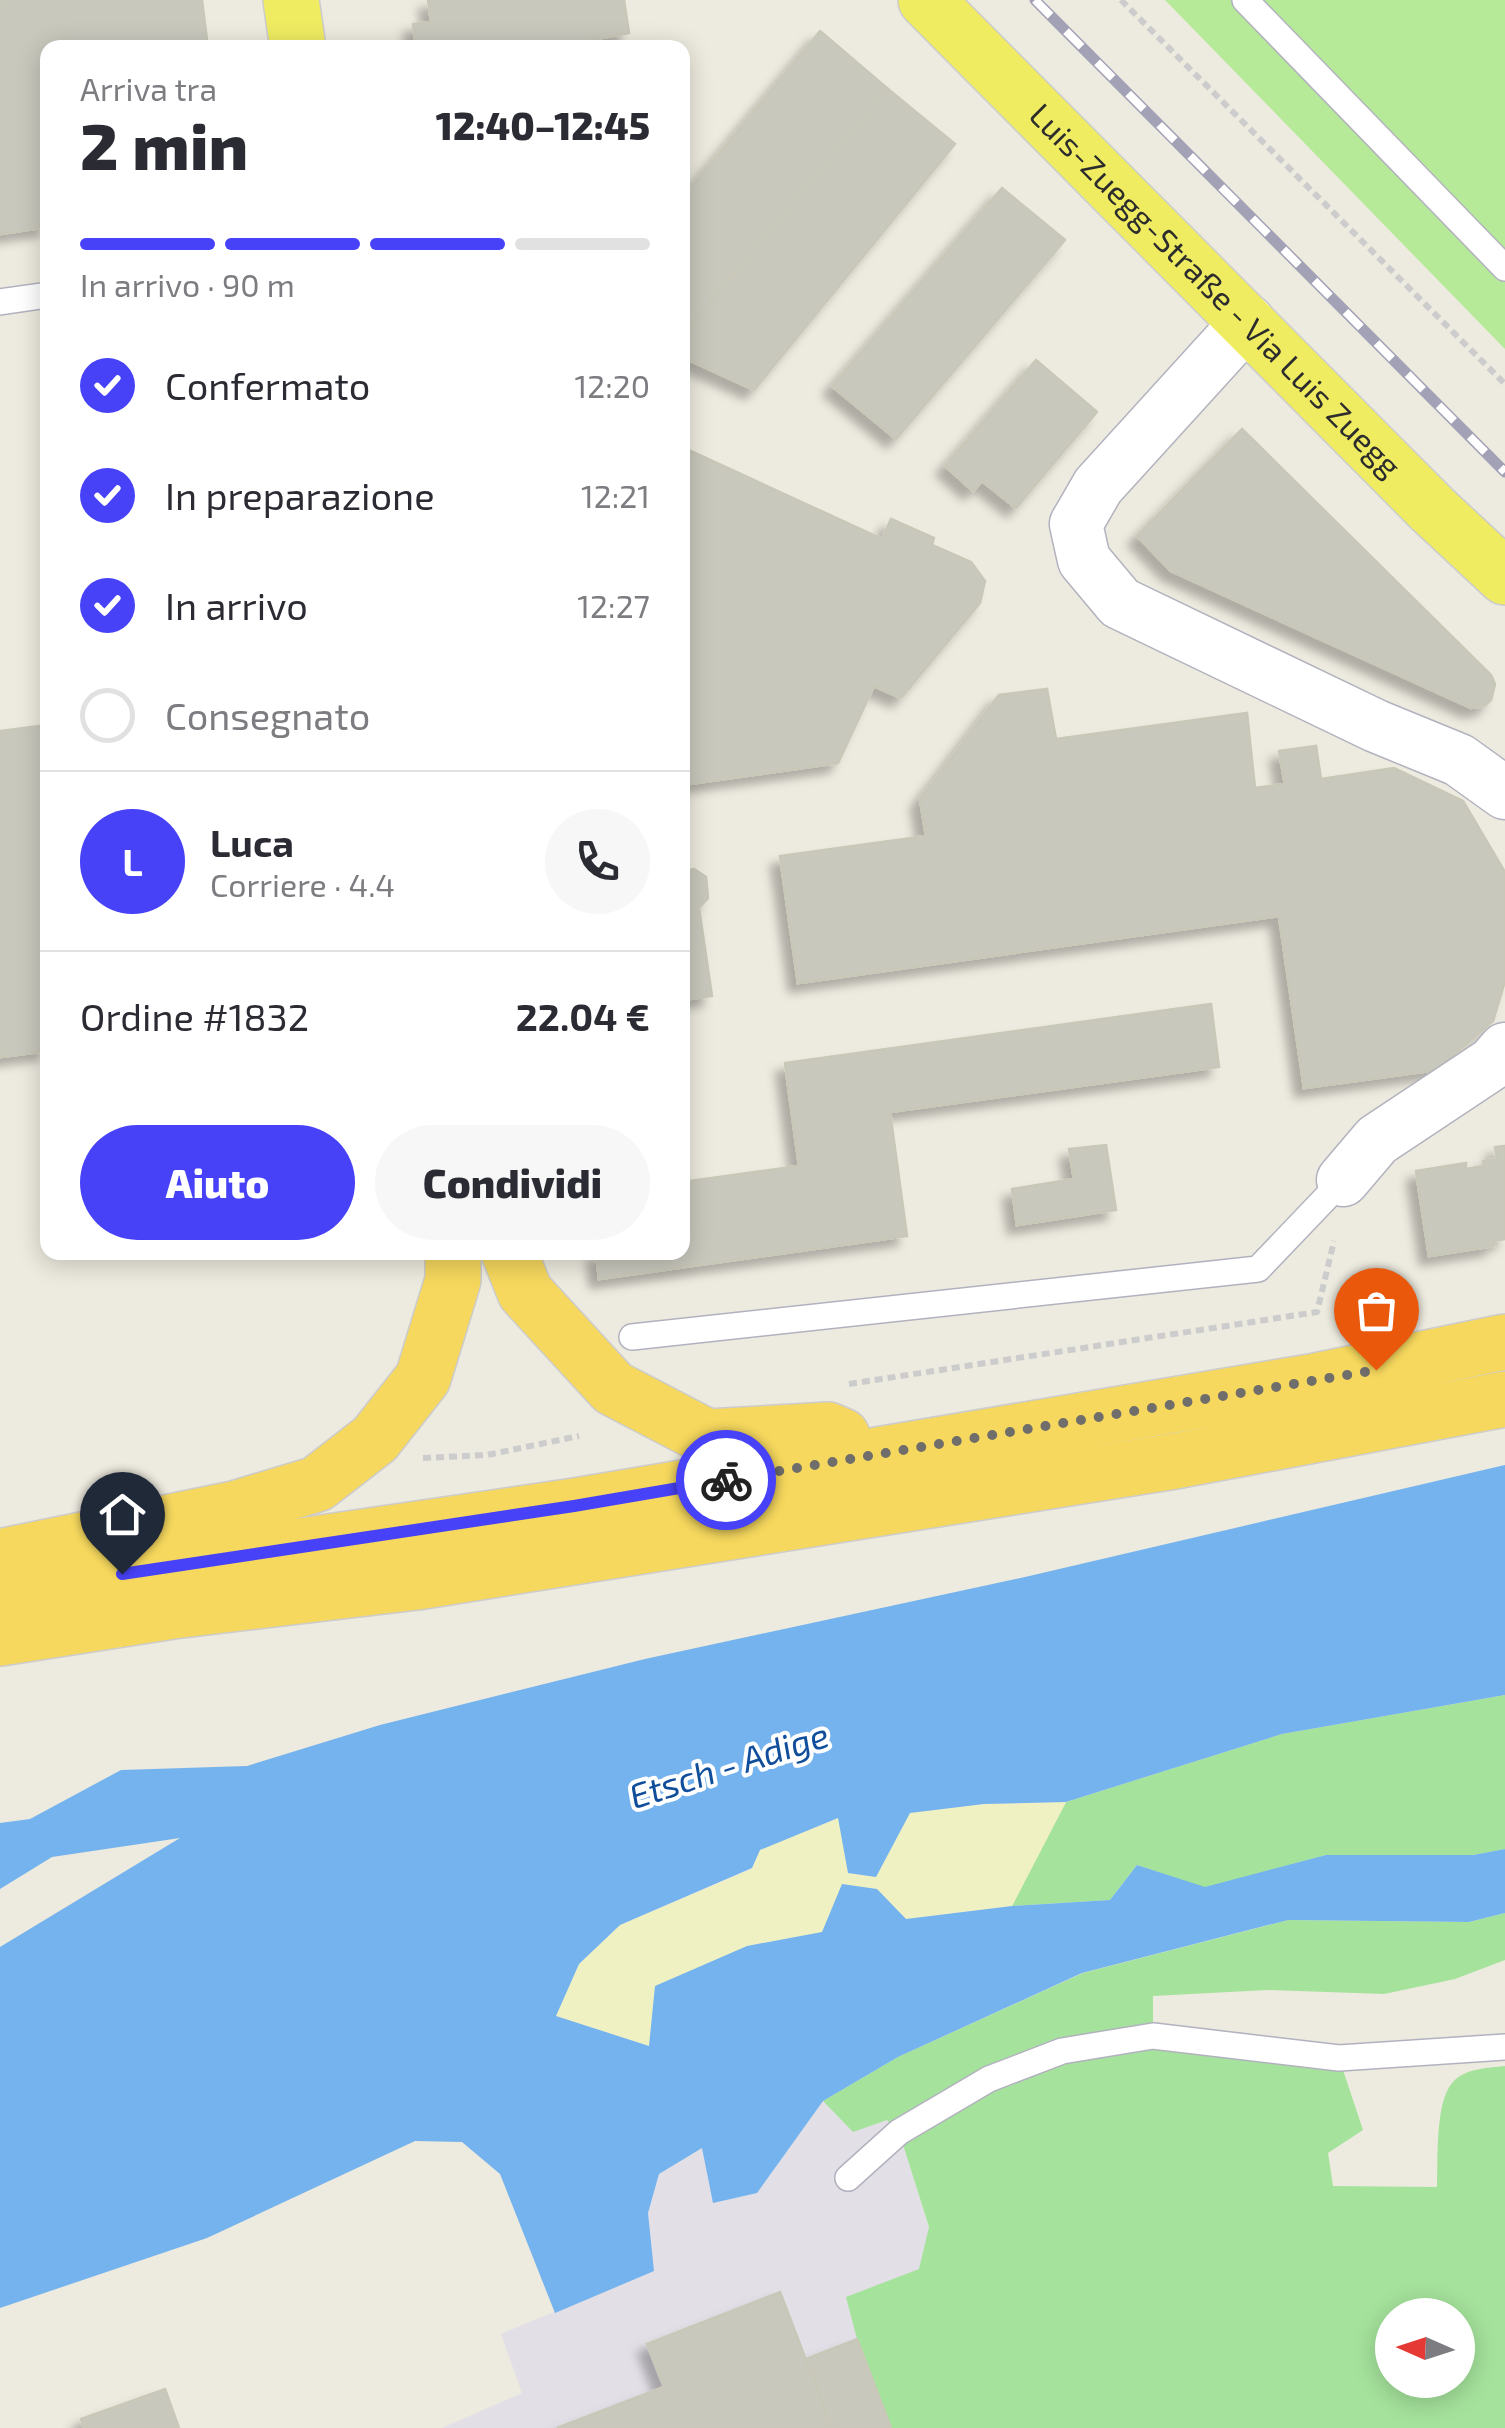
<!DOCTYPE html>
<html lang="it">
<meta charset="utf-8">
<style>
body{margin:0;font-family:"Exo 2",sans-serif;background:#f7f7f7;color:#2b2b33;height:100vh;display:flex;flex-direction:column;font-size:38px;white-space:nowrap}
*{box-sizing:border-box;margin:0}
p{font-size:32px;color:#7c7c81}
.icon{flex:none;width:55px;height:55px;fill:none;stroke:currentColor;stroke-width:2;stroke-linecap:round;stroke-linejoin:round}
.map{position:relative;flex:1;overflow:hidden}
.sheet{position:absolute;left:40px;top:40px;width:650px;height:1220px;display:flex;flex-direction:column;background:#fff;border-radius:20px;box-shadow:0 5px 25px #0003}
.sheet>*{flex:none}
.needle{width:65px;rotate:273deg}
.fabs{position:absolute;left:1375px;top:2298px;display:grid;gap:20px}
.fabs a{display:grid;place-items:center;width:100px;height:100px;border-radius:50%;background:#fff;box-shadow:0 5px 25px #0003;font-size:50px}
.pin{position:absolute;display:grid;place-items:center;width:85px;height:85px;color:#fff;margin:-102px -42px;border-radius:50% 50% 50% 0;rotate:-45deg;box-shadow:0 0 10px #0007}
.pin .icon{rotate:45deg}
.courier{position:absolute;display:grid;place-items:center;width:100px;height:100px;margin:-50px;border:8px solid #4742f7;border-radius:50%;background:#fff;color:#222;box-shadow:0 2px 12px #0007}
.overview em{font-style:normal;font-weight:800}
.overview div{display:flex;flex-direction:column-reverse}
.overview{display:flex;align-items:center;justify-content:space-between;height:170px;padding:0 40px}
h1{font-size:65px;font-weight:800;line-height:75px}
.bar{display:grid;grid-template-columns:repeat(4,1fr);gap:15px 10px;align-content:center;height:120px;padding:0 40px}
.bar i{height:12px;border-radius:8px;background:#e1e1e2}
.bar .on{background:#4742f7}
.bar p{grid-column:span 4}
.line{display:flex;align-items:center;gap:25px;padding:0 40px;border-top:2px solid #e1e1e2}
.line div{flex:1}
.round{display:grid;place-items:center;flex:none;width:105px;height:105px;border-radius:52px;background:#f7f7f7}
ol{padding:0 40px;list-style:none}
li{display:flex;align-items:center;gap:30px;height:110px}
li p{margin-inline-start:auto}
li .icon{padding:10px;border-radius:50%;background:#4742f7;color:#fff;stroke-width:4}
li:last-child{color:#7c7c81}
li i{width:55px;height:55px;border:5px solid #e1e1e2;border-radius:50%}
.action{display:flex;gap:20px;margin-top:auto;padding:20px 40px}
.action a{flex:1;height:115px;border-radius:60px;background:#4742f7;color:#fff;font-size:40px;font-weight:800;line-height:115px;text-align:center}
.action a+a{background:#f7f7f7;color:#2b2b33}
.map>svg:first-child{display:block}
</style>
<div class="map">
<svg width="1505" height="2428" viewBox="0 0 1505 2428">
<defs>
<filter id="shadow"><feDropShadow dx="-9" dy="9" stdDeviation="5" flood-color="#0004"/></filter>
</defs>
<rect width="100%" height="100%" fill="#edeadf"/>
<!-- industrial -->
<polygon fill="#e2dfe6" points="823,2101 853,2131 887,2120 899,2132 929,2228 920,2269 857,2339 891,2428 442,2428 522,2393 501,2334 653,2271 648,2213 659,2174 702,2148 756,2193"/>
<!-- green -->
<g fill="#a5e39c" fill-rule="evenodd">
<polygon points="1505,1695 1505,1849 1473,1855 1326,1855 1205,1888 1137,1865 1110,1900 1012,1906 1066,1802 1282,1734"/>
<path d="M1505,1913v47l-50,19 -71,15 -117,-4 -114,6v39l186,23 24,72 -35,23 5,33 104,1c1,-26 -2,-84 15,-104 13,-15 35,-15 53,-17v362h-614l-34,-89 -11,-42 73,-28 10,-42 -30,-95 -12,-12 -34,12 -30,-31 75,-44 185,-84 205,-53 181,2zM1392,2315h66v65h-66z"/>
</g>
<!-- sand -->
<polygon fill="#eff1c3" points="1066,1802 1012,1906 906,1919 877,1889 823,1932 747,1946 649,2046 555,2016 579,1964 620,1925 752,1869 759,1850 839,1818 848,1873 876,1877 909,1813 984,1804"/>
<!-- pitch -->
<polygon fill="#b6ea98" points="1165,0 1505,0 1505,349"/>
<!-- water -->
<polygon fill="#74b3ed" points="1505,1465 1505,1695 1282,1734 1066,1802 984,1804 910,1813 876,1877 848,1873 838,1818 760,1850 752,1868 620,1925 579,1964 556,2016 649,2046 655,1986 747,1946 822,1932 842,1884 877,1889 906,1919 1012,1906 1110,1900 1137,1865 1205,1887 1326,1855 1473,1855 1505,1849 1505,1913 1469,1922 1288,1920 1082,1973 898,2057 823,2101 757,2193 713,2203 702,2148 659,2174 648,2213 654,2271 555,2313 500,2174 462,2142 415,2141 207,2238 0,2308 0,1947 180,1838 52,1857 0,1889 0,1823 30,1819 121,1770 247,1766 380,1725 645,1659 1025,1577"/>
<!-- building -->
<g fill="#c9c8bd" stroke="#c9c7b8" stroke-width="2.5" filter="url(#shadow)">
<polygon points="0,0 202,0 208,48 48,48 48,227 0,234"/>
<polygon points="428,0 624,0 629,33 547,48 416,48 413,24 431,22"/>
<polygon points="820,31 888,89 682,337 682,198"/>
<polygon points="888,89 955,144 754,390 682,357 682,337"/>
<polygon points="1002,188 1065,240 896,439 832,386"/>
<polygon points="1036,360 1097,412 1016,508 982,481 973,491 945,466"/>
<polygon points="1242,429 1491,675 1495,684 1491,700 1484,706 1471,708 1171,571 1137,536"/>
<polygon points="682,447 882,539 891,519 934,538 932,545 971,562 985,581 980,603 901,698 874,686 838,763 682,785"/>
<polygon points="1047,689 1056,739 1247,713 1255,788 1285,784 1279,751 1316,746 1321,779 1394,768 1463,801 1505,872 1505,981 1493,1021 1436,1070 1304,1088 1279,916 798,983 780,856 926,836 920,799 999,695"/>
<polygon points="48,725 48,1051 0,1057 0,731"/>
<polygon points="694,869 706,877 708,898 699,908 712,996 682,1000 682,871"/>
<polygon points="1211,1004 1219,1067 890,1112 907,1236 599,1279 596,1252 682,1252 682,1182 799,1166 785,1063"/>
<polygon points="1106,1145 1116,1210 1017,1225 1012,1189 1074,1179 1069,1149"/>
<polygon points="1505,1146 1505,1239 1493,1241 1494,1246 1429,1256 1416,1171 1466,1163 1466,1169 1484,1166 1483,1161 1497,1159 1495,1147"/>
<polygon points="780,2292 832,2428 557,2428 664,2387 647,2344"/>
<polygon points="857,2339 891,2428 832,2428 806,2359"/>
<polygon points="165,2389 179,2428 84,2428 81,2419"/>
</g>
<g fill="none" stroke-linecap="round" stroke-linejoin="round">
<defs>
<g id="service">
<polyline points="1245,0 1505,268"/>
<polyline points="0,302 48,295"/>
<polyline points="632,1337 1258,1269 1343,1180"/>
<polyline points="848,2178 899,2132 989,2079 1062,2051 1153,2036 1339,2058 1505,2047"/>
</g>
<g id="minor">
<polyline points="1248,321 1098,486 1076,524 1084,560 1120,603 1376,726 1459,760 1505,793"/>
<polyline points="1343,1180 1377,1140 1493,1063 1505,1049"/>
</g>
<g id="primary">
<polyline points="291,0 298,48"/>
<path id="s1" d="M926,0l506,509 73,68"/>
</g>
<g id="trunk">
<polyline points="509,1252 525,1292 613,1388 707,1437 828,1430 842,1436"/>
<polyline points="4,1556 234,1509 317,1484 375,1439 423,1378 453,1280 453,1252"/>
<polyline points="0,1590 575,1506 1316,1381 1505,1342"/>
<polyline points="0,1638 173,1611 417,1582 1175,1461 1505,1399"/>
</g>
</defs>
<!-- service casing -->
<use href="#service" stroke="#b2b2bf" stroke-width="28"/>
<!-- minor casing -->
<use href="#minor" stroke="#b2b2bf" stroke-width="55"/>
<!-- primary casing -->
<use href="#primary" stroke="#ccc" stroke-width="58"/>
<!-- trunk casing -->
<use href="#trunk" stroke="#ccc" stroke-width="58"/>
<!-- path -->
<g stroke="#ccc" stroke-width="6" stroke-dasharray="8 5" stroke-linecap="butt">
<polyline points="1121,0 1505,384"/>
<polyline points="849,1384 1317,1312 1334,1241"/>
<polyline points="423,1458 487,1455 579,1436"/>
</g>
<!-- service -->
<use href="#service" stroke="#fff" stroke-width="25"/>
<!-- minor -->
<use href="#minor" stroke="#fff" stroke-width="52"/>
<!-- primary -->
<use href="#primary" stroke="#efec62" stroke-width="55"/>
<!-- trunk -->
<use href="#trunk" stroke="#f6d85e" stroke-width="55"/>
<defs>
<polyline id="rail" points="1035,0 1505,472"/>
</defs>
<!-- rail casing -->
<use href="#rail" stroke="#a3a1b6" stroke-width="11"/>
<!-- rail -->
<use href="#rail" stroke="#fff" stroke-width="8" stroke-dasharray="22" stroke-linecap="butt"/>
</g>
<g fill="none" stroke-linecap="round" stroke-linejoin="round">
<!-- done -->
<polyline stroke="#706e6b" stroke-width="10" stroke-dasharray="0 18" points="726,1480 1376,1370"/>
<!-- route -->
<polyline stroke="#4742f7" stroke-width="12" points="122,1574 574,1506 726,1480"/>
</g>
<g text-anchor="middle" stroke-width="8" stroke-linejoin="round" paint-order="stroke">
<!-- street labels -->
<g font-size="32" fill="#2c2c2c" stroke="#fff">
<text dy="11" stroke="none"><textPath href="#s1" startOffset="410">Luis-Zuegg-Straße - Via Luis Zuegg</textPath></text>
</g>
<!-- water labels -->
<g font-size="35" font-style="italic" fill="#104e9c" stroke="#fff">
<text transform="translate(729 1766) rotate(-18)" y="12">Etsch - Adige</text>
</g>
</g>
</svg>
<div class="fabs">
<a><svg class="needle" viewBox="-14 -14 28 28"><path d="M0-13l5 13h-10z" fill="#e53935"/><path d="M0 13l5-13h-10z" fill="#7c7c81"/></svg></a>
</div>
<div class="pin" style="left:1376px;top:1370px;background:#ea580c"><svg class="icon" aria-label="bag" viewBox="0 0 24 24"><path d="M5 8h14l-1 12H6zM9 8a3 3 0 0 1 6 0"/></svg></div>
<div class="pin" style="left:122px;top:1574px;background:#1f2937"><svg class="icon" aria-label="home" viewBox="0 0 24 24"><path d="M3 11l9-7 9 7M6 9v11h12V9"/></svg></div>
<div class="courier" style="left:726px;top:1480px"><svg class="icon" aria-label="bike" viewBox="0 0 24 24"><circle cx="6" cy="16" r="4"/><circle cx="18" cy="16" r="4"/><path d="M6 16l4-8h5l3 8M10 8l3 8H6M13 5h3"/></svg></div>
<section class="sheet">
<div class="overview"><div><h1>2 min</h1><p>Arriva tra</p></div><em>12:40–12:45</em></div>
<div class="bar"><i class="on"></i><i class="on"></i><i class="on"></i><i></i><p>In arrivo · 90 m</p></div>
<ol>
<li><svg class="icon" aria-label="check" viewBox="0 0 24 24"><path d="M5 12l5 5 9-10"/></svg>Confermato<p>12:20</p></li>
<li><svg class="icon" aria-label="check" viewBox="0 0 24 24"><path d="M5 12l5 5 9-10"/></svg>In preparazione<p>12:21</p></li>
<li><svg class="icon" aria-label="check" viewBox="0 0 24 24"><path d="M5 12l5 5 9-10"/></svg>In arrivo<p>12:27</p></li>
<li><i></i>Consegnato</li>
</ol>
<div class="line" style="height:180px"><b class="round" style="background:#4742f7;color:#fff">L</b><div><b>Luca</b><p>Corriere · 4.4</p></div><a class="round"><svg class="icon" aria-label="phone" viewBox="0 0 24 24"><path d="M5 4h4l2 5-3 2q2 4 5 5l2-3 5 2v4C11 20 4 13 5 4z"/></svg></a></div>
<div class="line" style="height:130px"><div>Ordine #1832</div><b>22.04 €</b></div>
<div class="action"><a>Aiuto</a><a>Condividi</a></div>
</section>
</div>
